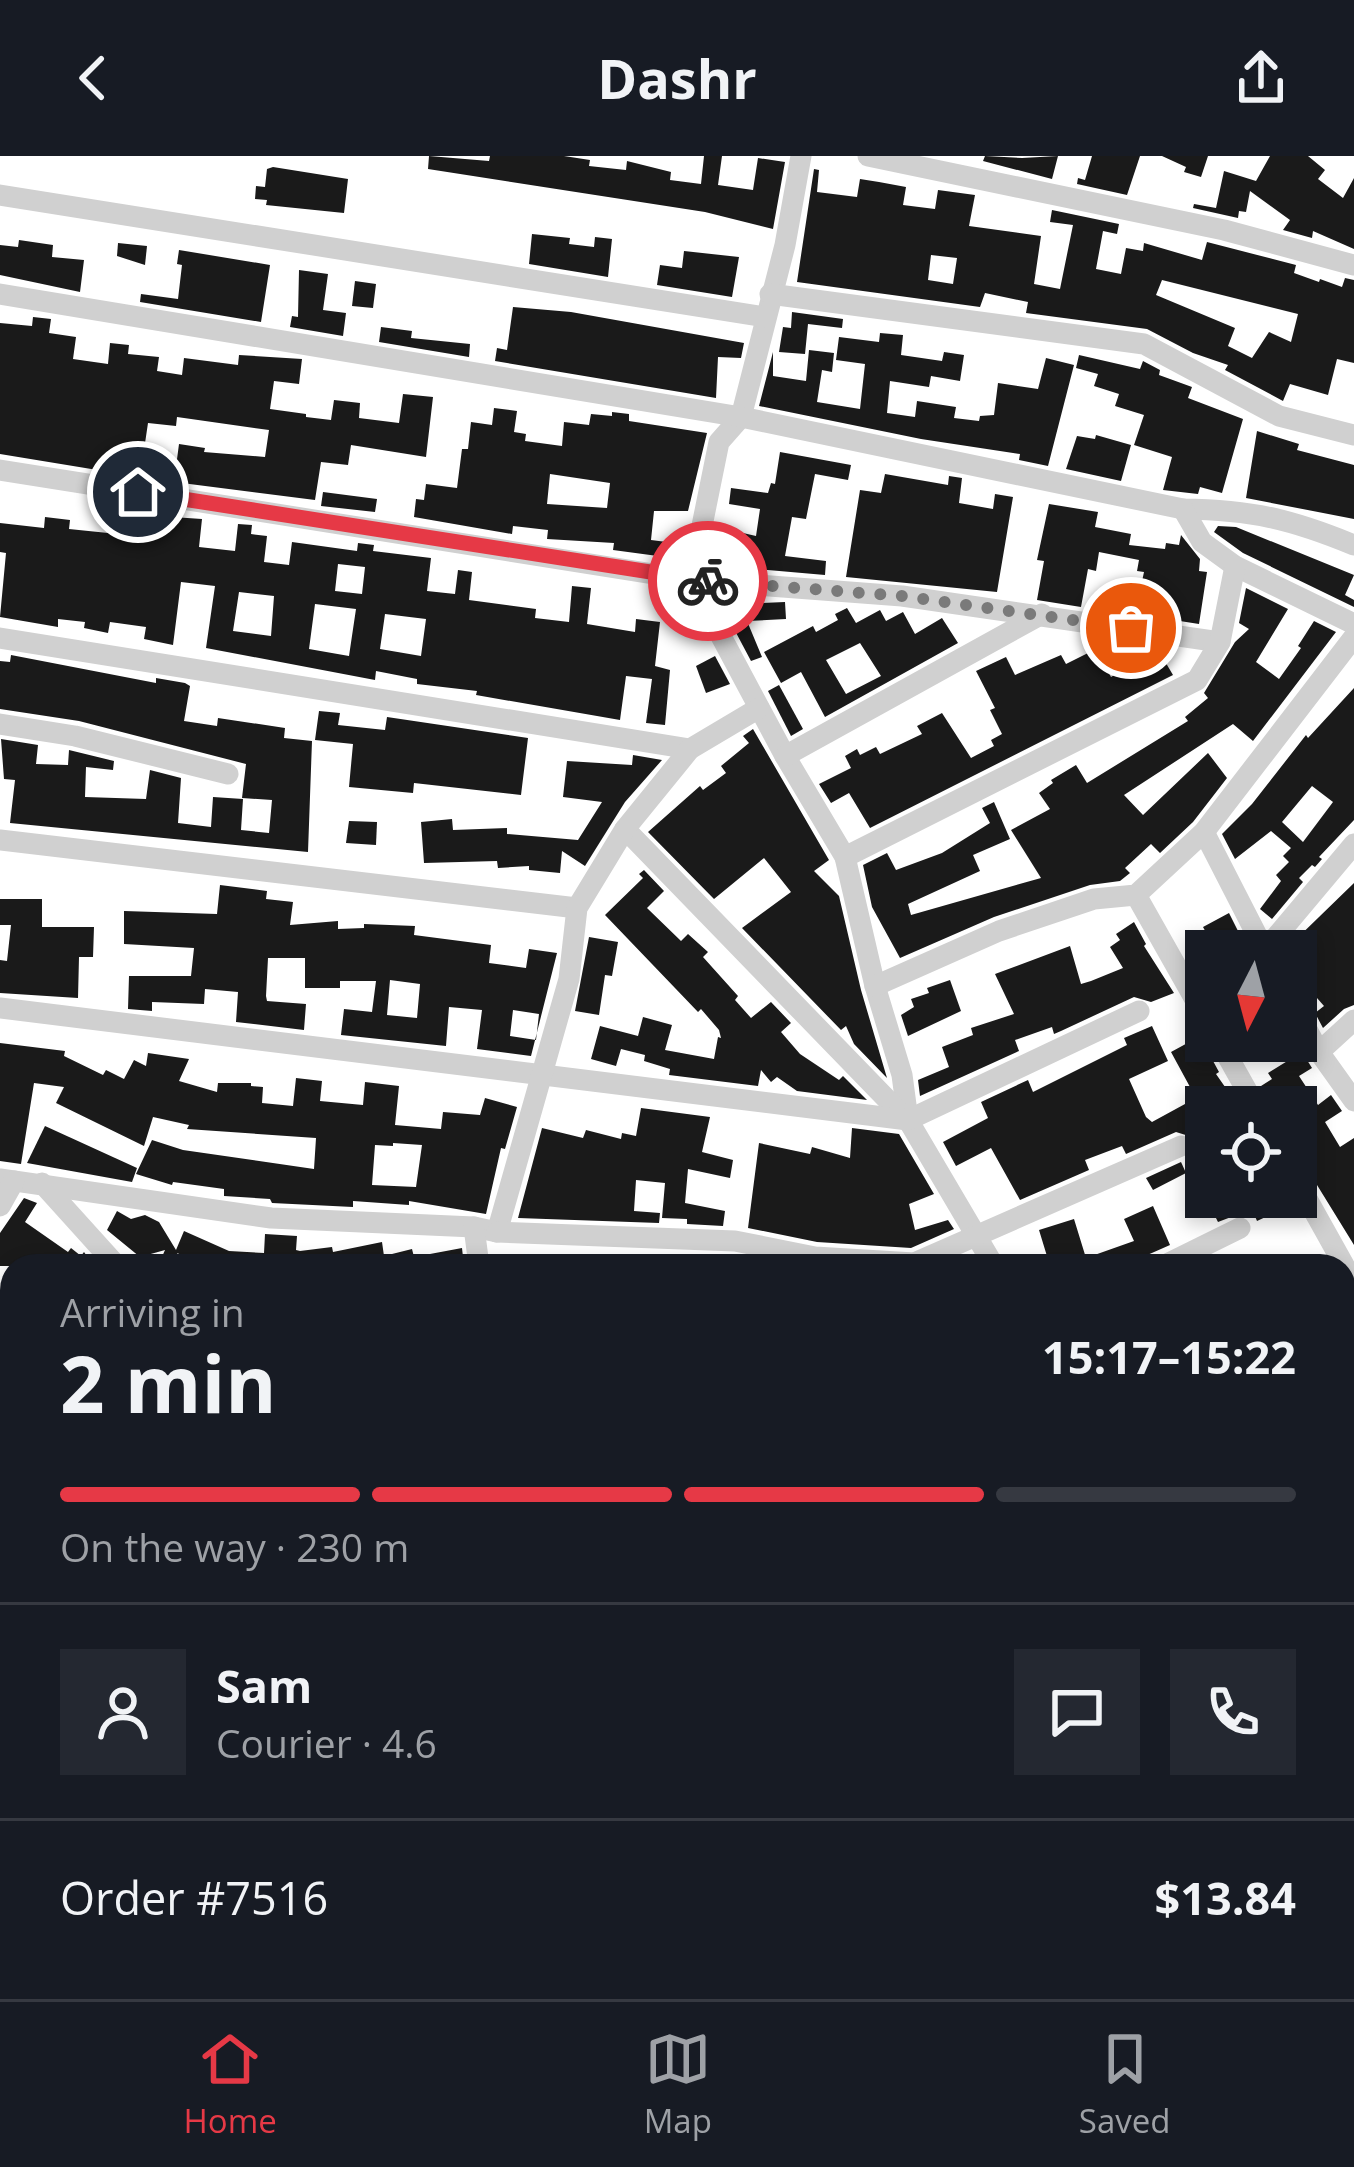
<!DOCTYPE html>
<meta charset="utf-8">
<style>
body{margin:0;font-family:"Open Sans",sans-serif;background:#242831;color:#f1f3f6;height:100vh;display:flex;flex-direction:column;font-size:45px;white-space:nowrap}
*{box-sizing:border-box;margin:0}
p{font-size:39px;color:#9ea1a6}
.icon{flex:none;width:66px;height:66px;fill:none;stroke:currentColor;stroke-width:2;stroke-linecap:round;stroke-linejoin:round}
.map{position:relative;flex:1;overflow:hidden}
.panel{position:absolute;left:0px;top:1098px;width:1356px;height:747px;display:flex;flex-direction:column;background:#171b24;border-radius:36px 36px 0 0;box-shadow:0 6px 18px #0003}
.panel>*{flex:none}
.needle{width:78px;rotate:186deg}
.fabs{position:absolute;left:1185px;top:774px;display:grid;gap:24px}
.fabs a{display:grid;place-items:center;width:132px;height:132px;border-radius:0px;background:#171b24;box-shadow:0 6px 18px #0003;font-size:60px}
.pin{position:absolute;display:grid;place-items:center;width:102px;height:102px;color:#fff;margin:-51px;border:6px solid #fff;border-radius:50%;box-shadow:0 3px 12px #0007}
.courier{position:absolute;display:grid;place-items:center;width:120px;height:120px;margin:-60px;border:9px solid #e63946;border-radius:50%;background:#fff;color:#222;box-shadow:0 3px 15px #0007}
.head em{font-style:normal;font-weight:700}
.head div{display:flex;flex-direction:column-reverse}
.head{display:flex;align-items:center;justify-content:space-between;height:204px;padding:0 60px}
h1{font-size:78px;font-weight:700;line-height:90px}
.bar{display:grid;grid-template-columns:repeat(4,1fr);gap:18px 12px;align-content:center;height:144px;padding:0 60px}
.bar i{height:15px;border-radius:9px;background:#363941}
.bar .selected{background:#e63946}
.bar p{grid-column:span 4}
.line{display:flex;align-items:center;gap:30px;padding:0 60px;border-top:3px solid #363941}
.line div{flex:1}
.round{display:grid;place-items:center;flex:none;width:126px;height:126px;border-radius:0px;background:#242831}
header{display:flex;justify-content:space-between;align-items:center;height:156px;padding:0 60px;background:#171b24;font-size:54px;font-weight:700}
.menu{display:flex;justify-content:space-around;align-items:center;height:168px;border-top:3px solid #363941;background:#171b24;font-size:33px;color:#9ea1a6}
.menu a{display:grid;justify-items:center;gap:6px}
.menu .selected{color:#e63946}
.map>svg:first-child{display:block}
</style>
<header><svg class="icon" aria-label="back" viewBox="0 0 24 24"><path d="M15 5l-7 7 7 7"/></svg>Dashr<svg class="icon" aria-label="share" viewBox="0 0 24 24"><path d="M12 15V3M7 8l5-5 5 5M5 13v7h14v-7"/></svg></header>
<div class="map">
<svg width="1354" height="1843" viewBox="0 0 1354 1843">
<rect width="100%" height="100%" fill="#fff"/>
<!-- building -->
<g fill="#1a1a1a" fill-rule="evenodd">
<polygon points="429,0 489,5 490,0 564,0 590,4 589,10 626,14 627,5 671,16 670,24 701,28 704,0 722,0 718,29 753,34 758,2 785,6 773,73 705,56 428,13"/>
<polygon points="985,0 1022,2 1058,0 1052,23 983,5"/>
<polygon points="1092,0 1140,0 1127,39 1077,28 1078,22 1085,24"/>
<polygon points="1162,0 1208,0 1201,21 1184,16 1186,11"/>
<polygon points="1270,0 1308,0 1325,14 1318,23 1343,42 1354,22 1354,93 1313,75 1312,82 1283,74 1290,64 1250,35 1246,56 1239,55 1238,62 1193,52 1194,48 1216,52 1224,15 1256,25"/>
<polygon points="273,11 348,23 344,57 266,49 267,44 255,43 256,30 265,31 267,13"/>
<path d="M814,13l5,1 -2,22 40,5 3,-18 19,3 27,5 -3,18 32,4 3,-19 37,5 -6,31 72,10 -7,48 26,5 13,-64 -23,-3 2,-12 67,14 -2,10 -14,-3 -7,38 25,5 5,-26 17,3 1,-8 58,17 5,-18 89,23 -2,8 25,9 1,-3 22,8 3,-9 9,2v83l-17,-4 -9,36 -38,-11 -7,17 -58,-31 3,-5 -35,-12 -46,-24 -121,-16 2,-11 -43,-9 -5,14 -183,-25zM931,99l26,3 -4,26 -25,-4zM1162,124l136,34 -7,28 -22,-10 -17,26 -24,-12 7,-18 -79,-33z"/>
<polygon points="532,78 570,82 569,88 594,91 595,81 612,83 608,121 529,108"/>
<polygon points="19,84 53,89 52,101 84,104 80,136 0,119 0,89 18,91"/>
<polygon points="118,87 147,90 145,109 117,100"/>
<polygon points="179,94 270,109 261,166 140,146 141,138 178,143 182,109 177,108"/>
<polygon points="684,95 739,101 732,141 657,129 660,109 682,112"/>
<polygon points="299,114 328,118 323,154 346,157 343,180 290,171 292,160 298,161"/>
<polygon points="355,125 376,128 373,152 352,150"/>
<polygon points="513,151 571,156 744,187 741,202 718,201 716,242 495,205 497,192 507,194"/>
<polygon points="792,156 843,163 842,172 808,168 805,198 779,196 783,171 791,172"/>
<polygon points="33,161 51,163 49,177 76,181 73,203 108,208 110,187 129,189 128,198 159,201 157,215 182,219 184,202 238,209 239,199 302,203 299,228 274,225 270,253 306,258 306,261 331,264 334,244 360,247 359,262 399,267 403,238 433,241 426,301 351,289 348,309 321,306 315,344 174,326 179,288 205,292 204,296 265,301 269,274 177,261 176,270 148,267 140,321 0,298 0,167 32,170"/>
<polygon points="381,171 412,175 411,182 470,188 469,201 379,186"/>
<polygon points="880,177 903,179 901,199 942,205 944,196 964,199 960,225 931,220 929,231 890,225 887,257 915,261 917,245 956,251 954,262 979,265 980,260 994,259 998,227 1038,233 1046,202 1074,209 1048,310 1019,304 1020,298 921,283 759,250 773,196 773,220 806,225 809,194 834,197 832,216 822,214 817,246 860,253 865,208 836,204 839,181 879,186"/>
<polygon points="1079,199 1140,213 1143,205 1160,214 1159,219 1192,231 1188,242 1243,263 1222,337 1200,331 1198,338 1163,334 1172,301 1134,289 1144,259 1115,250 1119,238 1094,230 1098,218 1076,212"/>
<path d="M494,252l23,3 -3,21 12,2 -1,7 37,5 2,-24 25,3 2,-11 21,2v-4l17,2v7l78,12 -19,78h-34l-3,29 31,4 -2,15 -67,-9 1,-7 -67,-4 1,-9 -35,-4 -1,8 -98,-17 2,-18 8,1 2,-16 31,4 5,-39h6l3,-27 21,3zM550,318l60,9 -3,25 -60,-4z"/>
<polygon points="1257,275 1299,288 1297,294 1354,309 1354,363 1246,342"/>
<polygon points="1096,279 1131,289 1121,325 1066,313 1077,280 1095,283"/>
<polygon points="780,296 851,309 848,324 815,318 806,363 792,361 785,400 826,405 825,419 709,409 717,371 756,380 760,353 729,348 731,332 768,337 771,327 775,328"/>
<polygon points="885,318 948,329 949,320 962,322 959,347 993,353 995,338 1013,341 997,436 846,421 860,334 881,337"/>
<polygon points="323,336 377,343 375,356 321,350"/>
<path d="M111,347l18,3 -1,8 74,5 -3,28 36,4 3,-27 14,1 -1,9 16,2 -3,26 25,3 3,-23 65,9 1,-8 16,2 -1,6 58,7 -4,33 28,3 3,-24 14,2 -3,28 67,9 -1,9 34,4 3,-36 19,2 -4,36 48,8 1,-13 24,3 -5,44 15,4 -5,55 -19,-2 6,-44 -26,-3 -6,44 -144,-25 1,-4 -60,-7v-5l-41,-8 -1,9 -169,-32 9,-62 -34,-4 -8,63 -29,-6 2,-12 -36,-5 -2,11 -24,-5 1,-6 -27,-3v8l-58,-10 6,-64 -6,-1v-29l44,5 1,-11 25,3 -1,9 39,4zM338,408l27,3 -3,27 -27,-3zM239,436l35,4 -3,40 -38,-5zM315,448l41,5 -7,47 -40,-7zM385,458l41,5 -5,37 -41,-7z"/>
<polygon points="1049,348 1098,356 1095,371 1131,378 1129,389 1165,393 1166,387 1179,389 1181,379 1200,403 1199,415 1207,416 1199,468 1135,458 1144,416 1137,415 1139,404 1099,396 1096,415 1088,413 1081,451 1037,444 1044,405 1037,404"/>
<polygon points="1218,370 1236,371 1354,419 1345,439 1354,444 1354,451 1243,397 1214,376"/>
<polygon points="1246,432 1288,453 1256,506 1279,523 1301,492 1298,490 1314,465 1336,476 1253,585 1233,568 1124,639 1143,659 1208,597 1227,622 1193,666 1160,697 1151,688 1125,712 1130,717 1120,725 1090,729 994,761 900,802 872,751 863,709 887,697 896,714 942,697 990,667 982,652 994,646 1010,683 973,699 980,715 908,748 911,759 1041,722 1011,674 1050,653 1039,637 1053,627 1051,624 1076,609 1087,627 1188,565 1185,561 1208,542 1204,537 1235,486 1249,473 1239,467"/>
<polygon points="785,446 786,463 747,465 762,501 751,505 724,454 738,448"/>
<path d="M847,452l9,15 24,-13 6,11 17,-9 12,22 27,-16 16,25 -133,74 -24,-45 -20,11 -17,-31 49,-26 3,6 22,-12 -3,-6zM860,487l21,33 -35,18 -20,-34z"/>
<polygon points="1146,490 1157,492 1173,519 870,672 849,637 831,647 819,628 851,612 845,600 857,593 860,599 876,591 880,598 922,578 917,570 942,557 971,602 994,590 991,584 1002,578 990,554 995,552 976,515 1006,501 1015,519 1061,499 1066,508 1096,493 1111,521 1140,504 1136,496"/>
<polygon points="11,499 156,527 156,522 185,527 190,530 184,565 217,570 218,562 285,572 284,582 312,585 308,696 10,667 15,624 4,623 1,583 38,589 36,608 68,609 69,594 114,605 113,614 86,611 85,641 146,643 150,614 181,622 178,667 211,671 213,641 243,643 241,674 269,677 272,644 242,642 246,608 79,565 0,553 0,505 10,506"/>
<polygon points="715,500 730,528 706,537 696,510"/>
<polygon points="779,529 803,573 791,580 768,535"/>
<path d="M1354,532v132l-35,37 3,2 -7,8 -3,-2 -13,13 4,4 -31,37 -12,-10 21,-28 -5,-6 13,-13 -6,-6 8,-8 -20,-17 -36,28 -13,-25 30,-30 54,-69 2,3zM1312,630l21,16 -30,40 -21,-20z"/>
<polygon points="319,555 340,557 338,569 385,574 387,561 528,582 521,639 414,627 413,637 349,631 353,588 315,584"/>
<polygon points="753,573 829,704 814,715 839,740 861,834 887,922 854,888 846,870 841,874 742,772 791,736 764,702 714,743 648,676 700,630 703,634 726,617 721,610 749,587 743,580"/>
<polygon points="633,599 662,604 625,646 585,710 562,695 560,717 529,714 529,710 498,712 497,705 424,707 421,666 452,663 453,674 507,672 507,678 578,684 602,646 563,641 567,605 632,609"/>
<polygon points="349,665 377,666 376,689 346,687"/>
<polygon points="644,714 664,735 647,752 681,785 688,778 708,796 703,801 738,840 735,844 751,862 771,846 791,867 781,876 800,898 839,924 843,920 867,944 797,935 777,921 771,926 761,914 758,930 669,919 670,913 644,905 645,899 621,893 616,910 591,903 600,870 638,880 643,861 672,869 665,894 714,903 718,881 721,882 719,874 701,853 698,856 605,759 643,722 639,718"/>
<polygon points="1354,727 1354,849 1344,853 1323,872 1315,857 1324,850 1303,826 1296,832 1296,795 1284,795"/>
<path d="M220,729l47,6 -1,8 27,3 -3,23 48,-4v8l26,-1v-4l51,2 -1,9 77,10 -2,18 37,5 3,-19 28,4 -26,103 -54,-7 5,-39 -33,-3 -3,39 -105,-11 3,-26 28,3 4,-31h-36v7h-35v-30h-37l-2,38 1,5 39,3 -2,26 -68,-8 2,-30 -33,-3 -1,15 -52,-2v9l-24,-2 1,-33h62l3,-28 -70,-4v-33l93,3zM390,824l30,4 -3,34 -30,-3zM513,854l26,4 -3,26 -26,-4z"/>
<polygon points="0,743 42,743 42,771 94,771 93,801 79,801 78,842 0,837 0,804 7,805 11,769 0,769"/>
<polygon points="1229,757 1244,787 1229,795 1206,795 1206,832 1186,797 1209,782 1203,771"/>
<polygon points="1134,766 1146,788 1144,790 1174,837 1151,846 1134,841 1061,875 1054,878 1052,871 1015,884 1019,895 920,940 918,924 949,911 942,891 973,879 971,872 1014,858 995,818 1070,790 1081,828 1091,825 1123,812 1110,791 1120,784 1116,778"/>
<polygon points="589,781 618,786 612,820 605,819 599,859 575,855"/>
<polygon points="950,824 961,855 908,880 901,859 914,851 911,843 929,837 927,832"/>
<polygon points="1152,870 1168,905 1129,923 1146,961 1152,966 1196,942 1171,896 1204,878 1206,892 1219,916 1216,918 1239,951 1206,951 1206,973 1192,981 1176,976 1126,998 1122,990 1085,1004 1089,1014 1020,1044 991,992 956,1010 943,986 988,962 981,946 1028,924 1033,936 1127,889 1124,882"/>
<path d="M0,887l65,8 -1,5 39,19 3,-5 18,9 10,-19 12,6 2,-13 41,6 -10,22 38,11 1,-9h33v3l12,1 -1,16 31,3 3,-28 26,3 -2,20 43,4 2,-23 34,4 -4,39 46,4 2,-17 37,3 5,-17 32,9 -12,42 -4,-1 -15,66 -77,-13v4l-56,-4v6l-81,-4 -2,-4 -46,-3v-7l-51,-7 -1,3 -36,-11 16,-34 31,10 131,19 2,-31 -129,-9 2,-4 -36,-8 -9,29 -88,-43 8,-16 -30,-4 -13,81 -21,-3zM393,987l29,2 -6,42 -44,-2 3,-40 18,1z"/>
<polygon points="1302,896 1312,912 1299,920 1318,949 1331,939 1342,955 1325,966 1340,991 1354,982 1354,1089 1309,1016 1296,1008 1296,951 1271,951 1261,930 1272,923 1268,917"/>
<polygon points="641,952 710,961 702,996 733,1004 730,1022 688,1013 685,1047 725,1055 723,1070 687,1068 687,1063 662,1062 665,1027 636,1024 634,1055 660,1057 659,1067 518,1062 542,972 583,982 586,974 621,983 622,977 636,980"/>
<polygon points="45,970 137,1012 132,1026 27,1007"/>
<polygon points="852,972 899,978 934,1038 909,1048 915,1074 948,1064 954,1073 911,1092 817,1086 748,1072 759,987 810,998 812,991 850,1002"/>
<polygon points="1181,1006 1186,1017 1153,1034 1146,1022"/>
<polygon points="1235,1041 1289,1041 1293,1048 1257,1065 1252,1053 1218,1066 1211,1052"/>
<polygon points="24,1042 37,1047 25,1066 68,1096 71,1092 81,1100 84,1096 94,1110 0,1110 0,1077"/>
<polygon points="1153,1050 1170,1089 1136,1104 1138,1110 1050,1110 1039,1074 1074,1063 1086,1102 1134,1085 1124,1063"/>
<polygon points="117,1055 131,1063 145,1059 159,1066 176,1094 184,1075 229,1095 264,1097 265,1078 297,1080 296,1094 300,1095 332,1091 333,1096 382,1086 384,1100 412,1093 414,1101 462,1092 464,1110 206,1110 177,1097 185,1110 158,1110 165,1094 140,1101 107,1074"/>
</g>
<g fill="none" stroke-linecap="round" stroke-linejoin="round">
<!-- minor -->
<g stroke="#d0d0d0" stroke-width="21">
<polyline points="801,0 785,89 741,261 719,286 691,424 785,600 845,701 875,830 902,919 908,964 994,1110"/>
<polyline points="868,0 1224,74 1354,109"/>
<polyline points="0,39 765,161"/>
<path d="M0,138l741,123 442,92c69,1 108,10 171,36"/>
<polyline points="770,138 1144,188 1279,260 1354,279"/>
<polyline points="0,314 691,424 902,440 1220,486"/>
<polyline points="1183,353 1202,386 1235,410 1354,468"/>
<polyline points="0,482 690,593"/>
<polyline points="0,568 75,580 228,618"/>
<polyline points="785,600 1042,458"/>
<polyline points="625,673 907,964"/>
<polyline points="1204,676 1265,795"/>
<polyline points="0,684 577,752"/>
<polyline points="845,701 1197,524 1220,486 1235,410"/>
<polyline points="1136,739 1206,863"/>
<polyline points="1265,794 1354,688"/>
<polyline points="875,830 999,775 1094,743 1136,739 1204,676 1354,481"/>
<polyline points="0,852 908,964 1139,855"/>
<polyline points="1296,853 1319,896 1354,945"/>
<polyline points="1219,885 1256,951"/>
<polyline points="1319,896 1354,864"/>
<polyline points="0,1023 271,1062 474,1071 497,1076 569,823 577,752 625,673 690,593 759,552"/>
<polyline points="1296,1023 1354,1127"/>
<polyline points="42,1027 117,1110"/>
<polyline points="0,1050 14,1025"/>
<polyline points="474,1071 479,1110"/>
<polyline points="497,1076 735,1085 815,1101 914,1107 1181,990"/>
<polyline points="1163,1110 1240,1072"/>
<polyline points="0,1188 12,1199"/>
<polyline points="1344,1257 1354,1271"/>
<polyline points="0,1352 12,1362"/>
<polyline points="1344,1437 1354,1427"/>
<polyline points="0,1499 12,1509"/>
<polyline points="1344,1572 1354,1583"/>
<polyline points="1344,1667 1354,1653"/>
<polyline points="1344,1734 1354,1777"/>
<polyline points="0,1742 12,1732"/>
<polyline points="385,1833 391,1843"/>
<polyline points="481,1833 485,1843"/>
<polyline points="594,1833 597,1843"/>
<polyline points="1038,1833 1041,1843"/>
<polyline points="914,1843 938,1833"/>
<polyline points="1192,1843 1207,1833"/>
</g>
</g>
<g fill="none" stroke-linecap="round" stroke-linejoin="round">
<!-- done -->
<polyline stroke="#7a7a7a" stroke-width="12" stroke-dasharray="0 21.6" points="708,425 902,440 1131,472"/>
<!-- route -->
<polyline stroke="#e63946" stroke-width="15" points="138,336 708,425"/>
</g>
</svg>
<div class="fabs">
<a><svg class="needle" viewBox="-14 -14 28 28"><path d="M0-13l5 13h-10z" fill="#e53935"/><path d="M0 13l5-13h-10z" fill="#9ea1a6"/></svg></a>
<a><svg class="icon" aria-label="locate" viewBox="0 0 24 24"><circle cx="12" cy="12" r="6"/><path d="M12 2v4M12 18v4M2 12h4M18 12h4"/></svg></a>
</div>
<div class="pin" style="left:1131px;top:472px;background:#ea580c"><svg class="icon" aria-label="bag" viewBox="0 0 24 24"><path d="M5 8h14l-1 12H6zM9 8a3 3 0 0 1 6 0"/></svg></div>
<div class="pin" style="left:138px;top:336px;background:#1f2937"><svg class="icon" aria-label="home" viewBox="0 0 24 24"><path d="M3 11l9-7 9 7M6 9v11h12V9"/></svg></div>
<div class="courier" style="left:708px;top:425px"><svg class="icon" aria-label="bike" viewBox="0 0 24 24"><circle cx="6" cy="16" r="4"/><circle cx="18" cy="16" r="4"/><path d="M6 16l4-8h5l3 8M10 8l3 8H6M13 5h3"/></svg></div>
<section class="panel">
<div class="head"><div><h1>2 min</h1><p>Arriving in</p></div><em>15:17–15:22</em></div>
<div class="bar"><i class="selected"></i><i class="selected"></i><i class="selected"></i><i></i><p>On the way · 230 m</p></div>
<div class="line" style="height:216px"><a class="round"><svg class="icon" aria-label="person" viewBox="0 0 24 24"><circle cx="12" cy="8" r="4"/><path d="M4 21q1-7 8-7t8 7"/></svg></a><div><b>Sam</b><p>Courier · 4.6</p></div><a class="round"><svg class="icon" aria-label="chat" viewBox="0 0 24 24"><path d="M4 5h16v11H9l-5 4z"/></svg></a><a class="round"><svg class="icon" aria-label="phone" viewBox="0 0 24 24"><path d="M5 4h4l2 5-3 2q2 4 5 5l2-3 5 2v4C11 20 4 13 5 4z"/></svg></a></div>
<div class="line" style="height:156px"><div>Order #7516</div><b>$13.84</b></div>
</section>
</div>
<nav class="menu">
<a class="selected"><svg class="icon" aria-label="home" viewBox="0 0 24 24"><path d="M3 11l9-7 9 7M6 9v11h12V9"/></svg>Home</a>
<a><svg class="icon" aria-label="map" viewBox="0 0 24 24"><path d="M3 6l6-2 6 2 6-2v14l-6 2-6-2-6 2zM9 4v14M15 6v14"/></svg>Map</a>
<a><svg class="icon" aria-label="saved" viewBox="0 0 24 24"><path d="M7 4h10v16l-5-4-5 4z"/></svg>Saved</a>
</nav>
